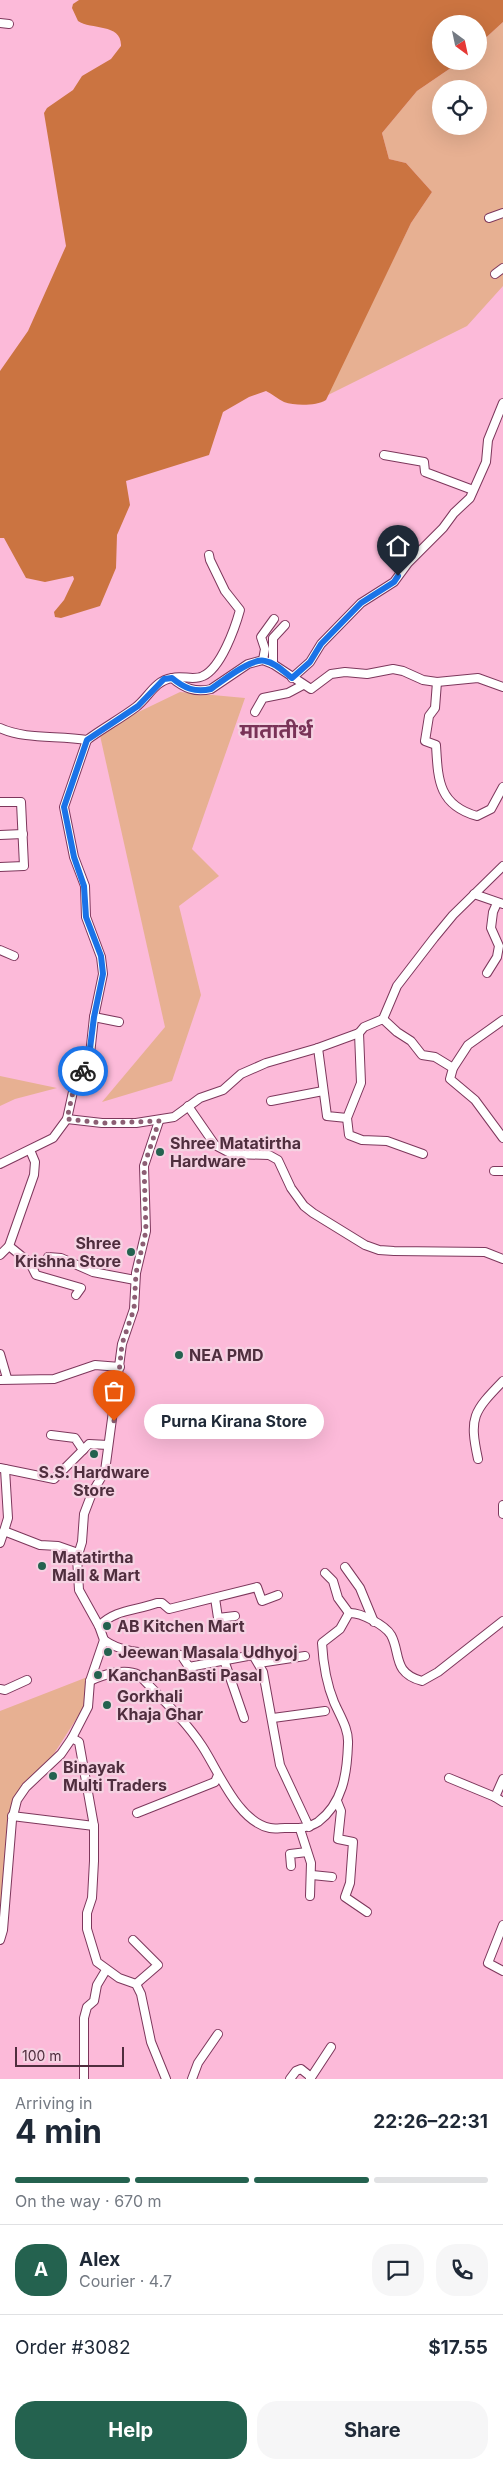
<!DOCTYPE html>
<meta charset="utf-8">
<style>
body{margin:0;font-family:Inter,"Noto Sans Devanagari",sans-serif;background:#f6f6f7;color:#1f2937;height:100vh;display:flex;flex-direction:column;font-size:19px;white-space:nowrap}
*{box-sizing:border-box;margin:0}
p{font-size:16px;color:#747a83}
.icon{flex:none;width:28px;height:28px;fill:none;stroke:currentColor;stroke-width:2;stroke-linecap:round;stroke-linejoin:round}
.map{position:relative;height:2079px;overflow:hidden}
.panel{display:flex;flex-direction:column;background:#fff;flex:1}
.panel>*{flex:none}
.needle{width:32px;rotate:147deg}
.tools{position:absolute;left:432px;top:15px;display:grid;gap:10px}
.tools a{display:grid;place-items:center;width:55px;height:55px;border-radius:50%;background:#fff;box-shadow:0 5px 20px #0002;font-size:25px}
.scale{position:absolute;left:15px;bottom:12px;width:109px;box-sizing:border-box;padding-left:5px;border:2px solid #4f2e3e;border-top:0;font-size:14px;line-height:18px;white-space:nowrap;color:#4f2e3e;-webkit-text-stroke:4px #f5d2e2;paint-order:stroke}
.pin{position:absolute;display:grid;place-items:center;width:42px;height:42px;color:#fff;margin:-51px -21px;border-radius:50% 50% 50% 0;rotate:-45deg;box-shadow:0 0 5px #0007}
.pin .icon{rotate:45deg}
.courier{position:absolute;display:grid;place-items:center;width:50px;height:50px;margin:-25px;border:4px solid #1a73e8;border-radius:50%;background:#fff;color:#222;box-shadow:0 1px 6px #0007}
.bubble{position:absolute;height:35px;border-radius:18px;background:#fff;box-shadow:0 5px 20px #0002;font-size:16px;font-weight:700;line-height:35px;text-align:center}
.summary em{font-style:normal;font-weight:700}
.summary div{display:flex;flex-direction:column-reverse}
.summary{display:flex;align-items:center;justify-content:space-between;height:85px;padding:0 15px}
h1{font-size:32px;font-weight:700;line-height:38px}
.bar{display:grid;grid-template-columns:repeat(4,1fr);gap:8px 5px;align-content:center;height:60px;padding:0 15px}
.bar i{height:6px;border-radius:4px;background:#e0e1e3}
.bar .current{background:#24624f}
.bar p{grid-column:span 4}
.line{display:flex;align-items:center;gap:12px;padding:0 15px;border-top:1px solid #e0e1e3}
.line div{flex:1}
.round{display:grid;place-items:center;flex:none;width:52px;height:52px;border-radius:20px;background:#f6f6f7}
.cta{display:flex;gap:10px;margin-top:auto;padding:10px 15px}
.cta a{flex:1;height:58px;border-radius:20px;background:#24624f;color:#fff;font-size:20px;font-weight:700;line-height:58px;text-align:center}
.cta a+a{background:#f6f6f7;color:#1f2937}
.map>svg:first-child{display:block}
</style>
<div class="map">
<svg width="503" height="2079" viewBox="0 0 503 2079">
<rect width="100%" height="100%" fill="#fcbad9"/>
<!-- green -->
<g fill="#e7b092" fill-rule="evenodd">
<path d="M503,22v264l-36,40 -141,70 85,-173 21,-31 -26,-29 -17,-4 -7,-26 35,-42 44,-30h18v-17zM441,89h38v37h-38z"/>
<polygon points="180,692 245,698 192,849 219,876 179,906 201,995 172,1081 102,1102 165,1027 99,731"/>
<polygon points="0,1076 57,1088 15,1099 0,1106"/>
<polygon points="90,1676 84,1707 48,1763 13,1798 0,1932 0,1711"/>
</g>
<!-- forest -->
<path fill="#cb7441" d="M79,0h424v22l-24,22v-20h-38v37h20l-44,30 -35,42 7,26 17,4 26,29 -21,31 -85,177c-10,6 -31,6 -42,2 -6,-3 -12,-8 -18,-11l-17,6 -26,15 -14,43 -83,26 4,24 -13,30 -1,33 -16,38 -39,12 -6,-1 -1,-5 10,-12 10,-21 -1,-3 -28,6 -19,-4 -22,-40h-4v-167l28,-40 38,-85 -22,-133 3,-5 26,-18 9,-14 29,-17 10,-13c1,-23 -30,-16 -43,-25l-6,-13 1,-4z"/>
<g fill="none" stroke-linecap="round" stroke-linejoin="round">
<defs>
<g id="minor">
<polyline points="0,23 9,24"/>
<polyline points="489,218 503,213"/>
<polyline points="495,274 503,268"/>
<polyline points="384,455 424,462 425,472 473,490"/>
<polyline points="263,660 265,649 261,637 274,619"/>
<polyline points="273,664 273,638 285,625"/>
<path d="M172,678c10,-3 22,3 31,-2 18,-8 32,-48 37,-66l-15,-19 -15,-31 -1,-5"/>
<polyline points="292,678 310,662 321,644 361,603 394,582 408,563 443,528 454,513 470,498 486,462 488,440 503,403"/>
<path d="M437,682l-2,26 -6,8 -4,25 11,4c2,34 2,60 41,71l14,-7 12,-22"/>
<polyline points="255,712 263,698 288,693 303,685"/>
<path d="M0,728c26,12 58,7 87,12 16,-12 33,-21 49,-33 13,-10 18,-26 36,-29 12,10 23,15 39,11l37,-25 15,-4 10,4 38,25 20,-15 14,-2 22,2 26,-5 10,2 20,9 14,2 41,-4 25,9"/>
<polyline points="0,802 21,802 24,866 0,867"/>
<polyline points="0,835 23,834"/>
<polyline points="474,894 503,904"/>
<polyline points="0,950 14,956"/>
<polyline points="487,973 497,957 499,946 491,928 493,912 497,903"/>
<polyline points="94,1017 119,1022"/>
<polyline points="383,1019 397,1032 411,1041 422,1055 435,1057 453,1068"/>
<polyline points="503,1020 468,1045 453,1068 450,1079 475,1100 503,1138"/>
<polyline points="359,1033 361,1083 347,1118 349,1135 362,1140 387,1141 423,1154"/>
<polyline points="318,1048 327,1116 347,1118"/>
<polyline points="271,1101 323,1091"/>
<polyline points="188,1106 215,1145 232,1154 269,1155 278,1160 291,1188 304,1206 313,1213 365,1245 379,1250 394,1251 485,1252 503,1259"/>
<polyline points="67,1119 102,1123 136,1123 174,1117 200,1098 223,1090 241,1074 266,1063 318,1048 359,1033 364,1027 383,1019 397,986 434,938 453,915 503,866"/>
<polyline points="0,1164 53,1138 67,1119 76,1078 89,1064 94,1017 103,974 101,957 86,917 85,886 74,857 64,807 87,740"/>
<polyline points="494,1171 503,1171"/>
<polyline points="9,1246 30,1263 36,1275 81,1288 76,1295"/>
<polyline points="0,1255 9,1246 34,1175 35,1162 30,1150"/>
<polyline points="48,1257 61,1258 93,1272 135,1280"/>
<polyline points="0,1354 7,1378"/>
<polyline points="0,1380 54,1379 95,1365 120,1367"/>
<polyline points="51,1435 75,1438 83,1450"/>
<path d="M478,1459c-9,-42 -5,-47 25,-78"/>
<polyline points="0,1468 54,1479 89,1444 108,1445"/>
<polyline points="503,1505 503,1514"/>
<polyline points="4,1531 8,1518 5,1469"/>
<polyline points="0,1543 4,1531 40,1545 58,1546 78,1553"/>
<polyline points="345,1567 360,1588 374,1622"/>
<polyline points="325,1573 333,1581 338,1598 349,1613"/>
<polyline points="215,1598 218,1618 235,1616"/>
<path d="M99,1626c17,-17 36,-15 58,-23h5l7,6 88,-22 5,14 16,-6"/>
<path d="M104,1640c22,16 50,12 77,15l8,12 64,-12 10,17 17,93 29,62"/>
<polyline points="224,1660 244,1718"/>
<polyline points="259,1663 305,1656"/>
<path d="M90,1681c14,-7 35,-13 49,-6 21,22 46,45 63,71 16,24 36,76 68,82 5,1 10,0 15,0 12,0 22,1 33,-6 25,-19 29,-48 30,-78 1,-15 -8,-28 -14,-42 -7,-17 -11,-41 -12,-59l18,-14 9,-16c11,-1 36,12 42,22 10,18 1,38 31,46l16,-9 65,-51"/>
<polyline points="0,1689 5,1690 27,1680"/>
<polyline points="273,1718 325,1711"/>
<polyline points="72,1738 79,1742 94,1826 94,1861 92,1898 87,1913 87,1929 97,1962 119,1978 136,1984 141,1994 151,2042 166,2079"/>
<polyline points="449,1778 495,1797"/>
<polyline points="503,1779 495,1797 503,1802"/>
<polyline points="337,1801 341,1811 338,1839 353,1842 350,1883 345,1897 367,1912"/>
<polyline points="137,1813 215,1782 218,1775"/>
<polyline points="12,1816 94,1826"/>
<polyline points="300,1829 311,1863 310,1896"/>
<polyline points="291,1866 290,1854 307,1852"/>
<polyline points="312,1875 332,1877"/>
<polyline points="503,1925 488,1963 503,1971"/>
<polyline points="0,1940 3,1930 12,1820 17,1800 26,1787 61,1754 72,1738 88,1707 90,1681 104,1640 99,1626 79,1590 77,1558 82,1542 84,1514 92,1493 105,1471 122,1344 134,1309 136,1273 146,1231 144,1166 159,1121"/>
<polyline points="133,1940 158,1965 136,1984"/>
<polyline points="84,2079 84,2018 87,2007 94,2001 97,1985 106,1970"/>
<polyline points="192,2079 198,2063 218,2034"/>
<polyline points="290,2079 296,2071 301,2069 311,2077"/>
<polyline points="310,2079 331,2047"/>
</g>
</defs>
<!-- minor casing -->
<use href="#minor" stroke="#7d375c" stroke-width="10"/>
<!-- minor -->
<use href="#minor" stroke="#fff" stroke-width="8"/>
</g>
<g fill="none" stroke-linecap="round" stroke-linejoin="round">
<!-- done -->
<polyline stroke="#8c5f74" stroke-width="5" stroke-dasharray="0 9" points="83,1071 76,1078 67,1119 102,1123 159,1121 144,1166 146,1231 136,1273 134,1309 122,1344 114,1421"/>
<!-- route -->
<path stroke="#1a73e8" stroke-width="6" d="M83,1071l5,-7 6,-47 9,-43 -2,-18 -15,-39 -2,-31 -10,-29 -10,-50 23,-67 51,-34 26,-27 8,-1c12,10 23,15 39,11 11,-8 41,-32 54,-28 11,2 19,11 27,17l18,-16 11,-18 40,-41 33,-21 4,-6"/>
</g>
<!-- markers -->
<g fill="#24624f" stroke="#f5d2e2" stroke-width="2">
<circle cx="160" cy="1152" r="5"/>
<circle cx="131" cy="1252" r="5"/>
<circle cx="179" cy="1355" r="5"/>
<circle cx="94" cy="1454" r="5"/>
<circle cx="42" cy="1566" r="5"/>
<circle cx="107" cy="1626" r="5"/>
<circle cx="108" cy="1652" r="5"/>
<circle cx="98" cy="1675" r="5"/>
<circle cx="107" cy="1705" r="5"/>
<circle cx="53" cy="1776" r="5"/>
</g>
<g text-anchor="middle" stroke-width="4.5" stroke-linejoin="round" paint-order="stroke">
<!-- poi labels -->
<g font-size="16" font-weight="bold" fill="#4f2e3e" stroke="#f5d2e2" text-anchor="start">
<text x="170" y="1149">Shree Matatirtha<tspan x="170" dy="18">Hardware</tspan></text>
<text x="121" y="1249" text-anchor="end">Shree<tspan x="121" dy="18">Krishna Store</tspan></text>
<text x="189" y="1361">NEA PMD</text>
<text x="94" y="1478" text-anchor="middle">S.S. Hardware<tspan x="94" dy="18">Store</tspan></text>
<text x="52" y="1563">Matatirtha<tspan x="52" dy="18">Mall &amp; Mart</tspan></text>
<text x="117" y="1632">AB Kitchen Mart</text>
<text x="118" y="1658">Jeewan Masala Udhyoj</text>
<text x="108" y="1681">KanchanBasti Pasal</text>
<text x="117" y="1702">Gorkhali<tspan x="117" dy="18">Khaja Ghar</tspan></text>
<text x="63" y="1773">Binayak<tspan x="63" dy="18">Multi Traders</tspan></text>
</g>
<!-- district labels -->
<g font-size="21" font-weight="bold" fill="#793358" stroke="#f5d2e2">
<text x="276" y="738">मातातीर्थ</text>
</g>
</g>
</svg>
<div class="tools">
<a><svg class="needle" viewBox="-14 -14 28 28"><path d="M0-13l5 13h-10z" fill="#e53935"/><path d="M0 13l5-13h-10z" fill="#747a83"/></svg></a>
<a><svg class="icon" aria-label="locate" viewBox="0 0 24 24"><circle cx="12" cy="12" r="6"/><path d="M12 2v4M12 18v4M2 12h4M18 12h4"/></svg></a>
</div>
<div class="scale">100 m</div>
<div class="pin" style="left:114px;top:1421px;background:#ea580c"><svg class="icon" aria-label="bag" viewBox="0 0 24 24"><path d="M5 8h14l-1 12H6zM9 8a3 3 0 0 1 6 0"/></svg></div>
<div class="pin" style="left:398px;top:576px;background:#1f2937"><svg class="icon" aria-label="home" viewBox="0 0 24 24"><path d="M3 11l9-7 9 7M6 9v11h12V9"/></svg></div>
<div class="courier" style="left:83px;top:1071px"><svg class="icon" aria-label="bike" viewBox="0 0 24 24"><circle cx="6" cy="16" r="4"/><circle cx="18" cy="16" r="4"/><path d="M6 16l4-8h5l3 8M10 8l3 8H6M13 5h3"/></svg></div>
<div class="bubble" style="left:144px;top:1404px;width:180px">Purna Kirana Store</div>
</div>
<section class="panel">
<div class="summary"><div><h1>4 min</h1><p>Arriving in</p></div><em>22:26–22:31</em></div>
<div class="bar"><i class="current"></i><i class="current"></i><i class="current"></i><i></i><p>On the way · 670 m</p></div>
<div class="line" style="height:90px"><b class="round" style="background:#24624f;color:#fff">A</b><div><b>Alex</b><p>Courier · 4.7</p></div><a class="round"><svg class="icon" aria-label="chat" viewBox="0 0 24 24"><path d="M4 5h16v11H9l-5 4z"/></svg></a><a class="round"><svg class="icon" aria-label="phone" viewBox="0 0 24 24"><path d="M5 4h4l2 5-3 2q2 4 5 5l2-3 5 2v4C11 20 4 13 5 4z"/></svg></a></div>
<div class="line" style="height:65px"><div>Order #3082</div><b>$17.55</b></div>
<div class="cta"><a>Help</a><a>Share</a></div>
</section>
